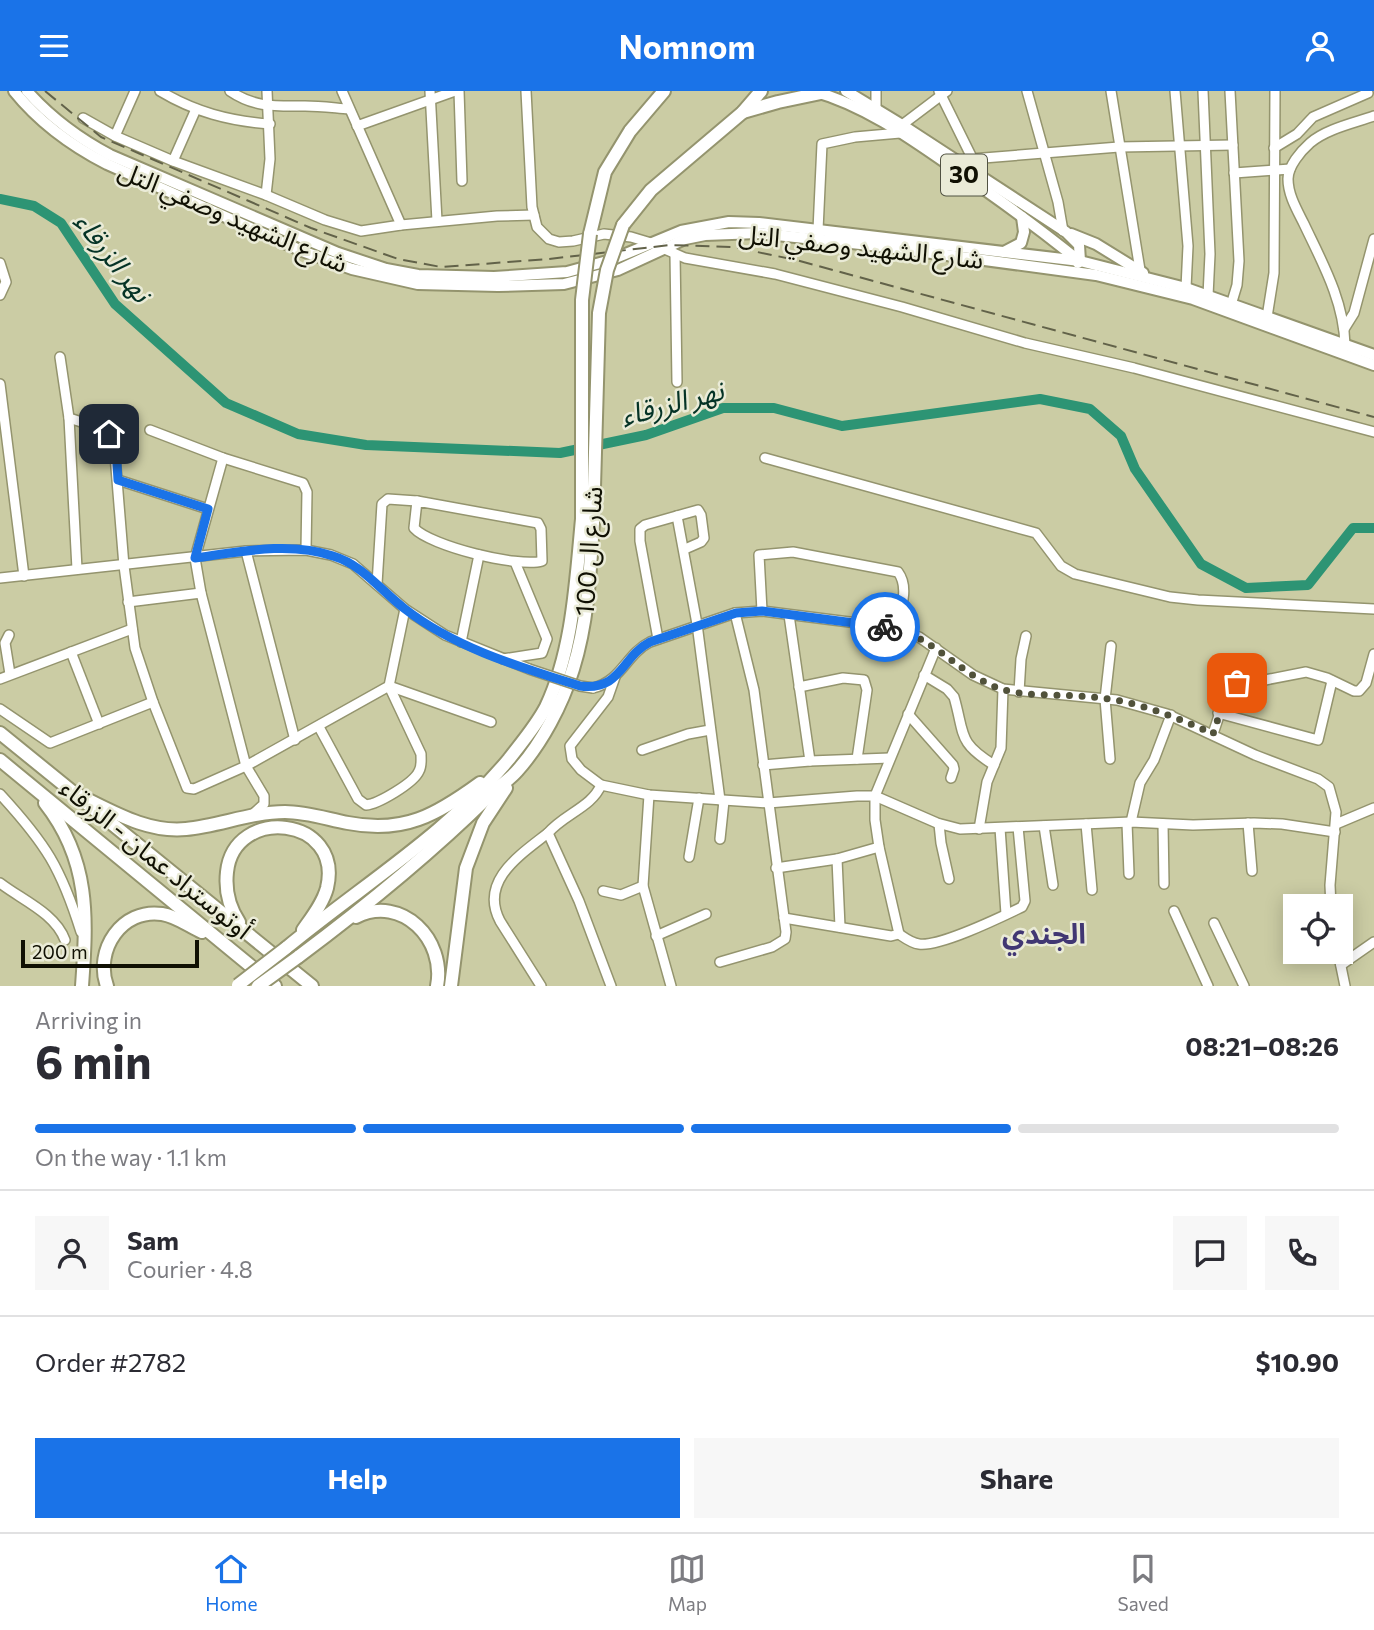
<!DOCTYPE html>
<meta charset="utf-8">
<style>
body{margin:0;font-family:Commissioner,"Noto Sans Arabic",sans-serif;background:#f7f7f7;color:#2b2b33;height:100vh;display:flex;flex-direction:column;font-size:26px;white-space:nowrap}
*{box-sizing:border-box;margin:0}
p{font-size:23px;color:#7c7c81}
.icon{flex:none;width:38px;height:38px;fill:none;stroke:currentColor;stroke-width:2;stroke-linecap:round;stroke-linejoin:round}
.map{position:relative;height:895px;overflow:hidden}
.sheet{display:flex;flex-direction:column;background:#fff;flex:1}
.sheet>*{flex:none}
.fabs{position:absolute;left:1283px;top:803px;display:grid;gap:14px}
.fabs a{display:grid;place-items:center;width:70px;height:70px;border-radius:0px;background:#fff;box-shadow:0 4px 18px #0003;font-size:35px}
.scale{position:absolute;left:21px;bottom:18px;width:178px;box-sizing:border-box;padding-left:7px;border:4px solid #101003;border-top:0;font-size:19px;line-height:24px;white-space:nowrap;color:#101003;-webkit-text-stroke:5px #eaebd7;paint-order:stroke}
.pin{position:absolute;display:grid;place-items:center;width:60px;height:60px;color:#fff;margin:-30px;border-radius:14px;box-shadow:0 4px 10px #0006}
.courier{position:absolute;display:grid;place-items:center;width:70px;height:70px;margin:-35px;border:5px solid #1a73e8;border-radius:50%;background:#fff;color:#222;box-shadow:0 2px 9px #0007}
.head em{font-style:normal;font-weight:700}
.head div{display:flex;flex-direction:column-reverse}
.head{display:flex;align-items:center;justify-content:space-between;height:119px;padding:0 35px}
h1{font-size:46px;font-weight:700;line-height:52px}
.bar{display:grid;grid-template-columns:repeat(4,1fr);gap:10px 7px;align-content:center;height:84px;padding:0 35px}
.bar i{height:9px;border-radius:5px;background:#e1e1e2}
.bar .selected{background:#1a73e8}
.bar p{grid-column:span 4}
.line{display:flex;align-items:center;gap:18px;padding:0 35px;border-top:2px solid #e1e1e2}
.line div{flex:1}
.round{display:grid;place-items:center;flex:none;width:74px;height:74px;border-radius:0px;background:#f7f7f7}
.action{display:flex;gap:14px;margin-top:auto;padding:14px 35px}
.action a{flex:1;height:80px;border-radius:0px;background:#1a73e8;color:#fff;font-size:28px;font-weight:700;line-height:80px;text-align:center}
.action a+a{background:#f7f7f7;color:#2b2b33}
header{display:flex;justify-content:space-between;align-items:center;height:91px;padding:0 35px;background:#1a73e8;color:#fff;font-size:32px;font-weight:700}
.tab-bar{display:flex;justify-content:space-around;align-items:center;height:98px;border-top:2px solid #e1e1e2;background:#fff;font-size:19px;color:#7c7c81}
.tab-bar a{display:grid;justify-items:center;gap:4px}
.tab-bar .selected{color:#1a73e8}
.map>svg:first-child{display:block}
</style>
<header><svg class="icon" aria-label="menu" viewBox="0 0 24 24"><path d="M4 6h16M4 12h16M4 18h16"/></svg>Nomnom<svg class="icon" aria-label="person" viewBox="0 0 24 24"><circle cx="12" cy="8" r="4"/><path d="M4 21q1-7 8-7t8 7"/></svg></header>
<div class="map">
<svg width="1374" height="895" viewBox="0 0 1374 895">
<rect width="100%" height="100%" fill="#cbcca4"/>
<g fill="none" stroke-linecap="round" stroke-linejoin="round">
<!-- river -->
<polyline stroke="#2d9474" stroke-width="10" points="0,108 34,115 61,132 115,213 226,312 298,343 366,354 560,362 646,344 723,317 774,317 842,335 1040,308 1090,318 1121,345 1135,378 1201,473 1246,497 1308,494 1353,437 1374,437"/>
<defs>
<g id="minor">
<path d="M160,0c35,21 69,30 110,33"/>
<path d="M230,0c25,17 46,15 75,15 15,0 30,2 44,3"/>
<polyline points="342,0 401,134"/>
<polyline points="430,0 437,130"/>
<polyline points="459,0 462,90"/>
<polyline points="526,0 532,116 537,136 549,148 559,151 573,150 604,143 631,146 651,152 685,167 775,183 902,216 1025,252 1134,277 1374,341"/>
<polyline points="939,0 981,85"/>
<polyline points="1027,0 1058,111 1063,140"/>
<polyline points="1111,0 1140,179"/>
<polyline points="1175,0 1188,155 1186,197"/>
<polyline points="1203,0 1210,163 1208,205"/>
<polyline points="1230,0 1239,170 1237,194 1231,214"/>
<polyline points="876,17 876,0"/>
<polyline points="83,27 115,45 173,70 266,104 325,129 361,140 401,134 497,125 534,124"/>
<polyline points="902,34 947,0"/>
<polyline points="357,35 455,0"/>
<polyline points="115,45 135,0"/>
<polyline points="1274,57 1297,43 1313,26 1368,2"/>
<polyline points="971,68 1119,56 1233,54"/>
<polyline points="173,70 196,18"/>
<polyline points="1234,82 1290,78"/>
<polyline points="266,104 270,68 267,0"/>
<polyline points="818,139 822,53 855,46 900,42"/>
<polyline points="675,163 677,291"/>
<polyline points="0,172 6,191 0,204"/>
<polyline points="1267,226 1274,182 1275,0"/>
<polyline points="1344,238 1354,222 1374,148"/>
<path d="M1345,254c-1,-44 -23,-83 -41,-121 -7,-14 -16,-29 -16,-45 0,-13 13,-28 22,-36 16,-14 44,-20 64,-27"/>
<polyline points="60,266 69,327 77,478"/>
<polyline points="0,293 24,485"/>
<polyline points="69,327 103,338 114,352 124,475 135,557 153,611 187,697 194,698 246,675 389,595 405,518"/>
<polyline points="150,339 223,367 303,392 307,401 306,459"/>
<polyline points="223,367 195,467 201,502 246,675 264,705 264,713 253,723"/>
<polyline points="765,367 1036,442 1061,475 1075,483 1170,506 1198,509 1374,518"/>
<polyline points="118,389 208,418"/>
<path d="M417,410l121,22 3,6 1,32c-23,7 -112,-15 -128,-33z"/>
<polyline points="677,425 697,533 720,709"/>
<polyline points="246,460 295,649"/>
<polyline points="0,487 246,460 306,459 331,464 353,473 405,518 445,544 529,578"/>
<polyline points="377,493 382,413 388,408 417,410"/>
<polyline points="128,511 201,502"/>
<path d="M762,520l-3,-56 34,-3 105,20c12,16 2,39 -2,56"/>
<polyline points="789,524 810,670"/>
<polyline points="9,544 5,552 10,583"/>
<polyline points="658,548 640,450 640,438 645,434 698,419 701,424 704,447 701,451 685,458"/>
<polyline points="461,551 479,464"/>
<polyline points="71,561 99,633"/>
<polyline points="503,568 542,562 547,548 515,471"/>
<path d="M924,584l23,14 7,8c11,38 3,45 40,68"/>
<polyline points="615,586 608,606 570,655 572,668 581,679 601,694 649,704 768,712 857,705 875,705 937,732 960,738 1131,731 1193,734 1254,732 1282,733 1335,741"/>
<polyline points="0,588 132,538"/>
<polyline points="389,595 491,631"/>
<polyline points="799,596 843,587 864,589 867,599 857,668"/>
<path d="M593,597c29,-7 33,-34 57,-46l85,-29 27,-2 103,13 31,4 23,9 54,38 30,14 114,11 50,14 88,41 63,24 11,8 7,25 -6,73 1,22"/>
<polyline points="1019,601 1021,568 1026,545"/>
<polyline points="0,618 50,652 153,611"/>
<polyline points="1218,622 1318,649 1332,590"/>
<polyline points="908,623 953,674 954,678 951,687"/>
<path d="M319,636l39,72 8,6c12,-1 48,-22 53,-34 3,-5 2,-11 2,-17l-32,-68"/>
<polyline points="1213,643 1227,600 1237,591 1265,589 1306,581 1327,587 1354,600 1359,600 1366,592 1374,563"/>
<polyline points="642,659 688,643 710,639"/>
<polyline points="1110,668 1105,608 1111,555"/>
<polyline points="763,674 810,670 890,667"/>
<path d="M601,694c-9,22 -37,29 -53,48l31,68 32,85"/>
<path d="M0,703c46,50 61,74 81,138"/>
<polyline points="649,704 643,795 671,895"/>
<polyline points="1131,731 1140,692 1154,669 1171,624"/>
<polyline points="1127,732 1129,783"/>
<polyline points="1248,732 1252,780"/>
<polyline points="939,733 941,752 949,788"/>
<polyline points="1086,733 1092,799"/>
<polyline points="1163,733 1164,793"/>
<polyline points="1336,733 1374,717"/>
<polyline points="1044,735 1053,794"/>
<polyline points="1000,737 1006,823"/>
<polyline points="979,738 987,691 1001,657 1003,598"/>
<polyline points="720,748 724,710"/>
<polyline points="689,766 699,707"/>
<polyline points="837,768 840,836"/>
<polyline points="776,777 837,768 879,756"/>
<path d="M0,792c22,17 55,30 65,57"/>
<polyline points="603,800 621,804 643,795"/>
<polyline points="1174,820 1208,895"/>
<polyline points="784,827 891,845 899,843 879,756 875,729 875,705 936,557"/>
<polyline points="1214,832 1244,895"/>
<path d="M899,843c6,4 12,9 20,10 21,3 82,-27 103,-37l3,-6 -7,-74"/>
<polyline points="656,845 706,823"/>
<polyline points="1338,861 1345,895"/>
<polyline points="720,871 772,856 785,848 786,841 754,599 735,522"/>
<polyline points="1341,874 1374,851"/>
<path d="M541,895l-41,-65c-21,-40 20,-66 48,-88"/>
</g>
<g id="major">
<path d="M14,0c25,31 58,55 93,73l195,87 50,18 66,15 80,2 66,-2 54,-14 67,-31 20,-4 53,-2 121,13 217,29 97,24 181,66"/>
<path d="M27,0c24,27 51,47 83,64l228,98 48,16 32,6 76,2 73,-5 44,-12 70,-29 48,-9 30,1 321,38 106,27 188,67"/>
<path d="M813,0c50,14 93,44 136,74 44,30 87,61 129,95"/>
<polyline points="846,0 902,34 1066,141 1079,154 1080,170 1078,172"/>
<polyline points="1071,143 1096,153 1143,182"/>
<polyline points="1004,161 1021,152 1024,141 1022,126"/>
</g>
<g id="highway">
<polyline points="743,21 778,11 821,2"/>
<polyline points="623,134 651,99 743,21 761,0"/>
<polyline points="590,143 605,81 630,40 664,0"/>
<polyline points="0,642 312,895"/>
<polyline points="0,669 275,895"/>
<path d="M76,703c34,16 70,39 110,35 33,-3 65,-17 99,-17 21,0 42,7 63,11 56,11 88,-8 132,-40"/>
<path d="M45,712c45,57 42,114 37,183"/>
<path d="M356,826c46,-23 90,23 81,69"/>
<path d="M239,831c-10,-15 -14,-32 -12,-50 7,-67 117,-56 100,16 -4,15 -15,29 -24,42"/>
<path d="M286,857c75,-62 161,-114 223,-189 13,-17 27,-33 37,-52 27,-57 30,-126 36,-188"/>
<path d="M298,866c67,-50 132,-103 191,-161 9,-9 20,-16 28,-25 25,-28 45,-66 56,-102 15,-48 17,-98 20,-147"/>
<path d="M107,895c-13,-36 15,-78 55,-72 14,2 27,12 40,18"/>
<polyline points="451,895 466,777 483,732 506,697"/>
</g>
</defs>
<!-- minor casing -->
<use href="#minor" stroke="#94946e" stroke-width="12"/>
<!-- major casing -->
<use href="#major" stroke="#94946e" stroke-width="14"/>
<!-- highway casing -->
<use href="#highway" stroke="#94946e" stroke-width="16"/>
<!-- minor -->
<use href="#minor" stroke="#fff" stroke-width="9"/>
<!-- major -->
<use href="#major" stroke="#fff" stroke-width="10"/>
<!-- highway -->
<use href="#highway" stroke="#fff" stroke-width="12"/>
<!-- rail -->
<polyline stroke="#626249" stroke-width="2" stroke-dasharray="14 7" stroke-linecap="butt" points="45,0 101,46 311,137 398,168 441,176 549,168 670,154 733,156 796,169 1374,326"/>
<defs>
<polyline id="minor-bridge" points="529,578 580,595 593,597"/>
<g id="highway-bridge">
<polyline points="582,428 582,209 590,143"/>
<polyline points="593,431 599,222 607,179 623,134"/>
<polyline points="238,894 286,857"/>
<polyline points="258,895 298,866"/>
</g>
</defs>
<!-- minor-bridge casing -->
<use href="#minor-bridge" stroke="#94946e" stroke-width="12" stroke-linecap="butt"/>
<!-- highway-bridge casing -->
<use href="#highway-bridge" stroke="#94946e" stroke-width="16" stroke-linecap="butt"/>
<!-- minor-bridge -->
<use href="#minor-bridge" stroke="#fff" stroke-width="9"/>
<!-- highway-bridge -->
<use href="#highway-bridge" stroke="#fff" stroke-width="12"/>
</g>
<g fill="none" stroke-linecap="round" stroke-linejoin="round">
<!-- done -->
<path stroke="#51523b" stroke-width="7" stroke-dasharray="0 12.6" d="M885,536c48,7 72,47 116,62 24,8 64,5 90,8 43,3 83,19 122,37l14,-43 10,-8"/>
<!-- route -->
<path stroke="#1a73e8" stroke-width="9" d="M109,343l7,13 2,33 90,29 -13,49c44,-6 94,-17 138,-2 30,9 47,34 72,53 50,39 115,58 175,77 42,5 41,-29 70,-44l86,-29 26,-2 123,16"/>
</g>
<g text-anchor="middle" stroke-width="5" stroke-linejoin="round" paint-order="stroke">
<!-- shield labels -->
<rect fill="#eaebd7" stroke="#515243" stroke-width="2" x="941" y="63.5" width="46" height="41" rx="5"/>
<g font-size="24" font-weight="bold" fill="#101003">
<text x="964" y="92">30</text>
</g>
<!-- street labels -->
<g font-size="26" fill="#101003" stroke="#eaebd7">
<text transform="translate(233 126) rotate(23)" y="9">شارع الشهيد وصفي التل</text>
<text transform="translate(861 156) rotate(6)" y="9">شارع الشهيد وصفي التل</text>
<text transform="translate(589 460) rotate(-86)" y="9">شارع ال 100</text>
<text transform="translate(156 768) rotate(39)" y="9">أوتوستراد عمان - الزرقاء</text>
</g>
<!-- water labels -->
<g font-size="28" font-style="italic" fill="#053326" stroke="#eaebd7">
<text transform="translate(113 166) rotate(52)" y="10">نهر الزرقاء</text>
<text transform="translate(672 312) rotate(-15)" y="10">نهر الزرقاء</text>
</g>
<!-- neighbourhood labels -->
<g font-size="28" font-weight="bold" fill="#413773" stroke="#eaebd7">
<text x="1044" y="853">الجندي</text>
</g>
</g>
</svg>
<div class="fabs">
<a><svg class="icon" aria-label="locate" viewBox="0 0 24 24"><circle cx="12" cy="12" r="6"/><path d="M12 2v4M12 18v4M2 12h4M18 12h4"/></svg></a>
</div>
<div class="scale">200 m</div>
<div class="pin" style="left:1237px;top:592px;background:#ea580c"><svg class="icon" aria-label="bag" viewBox="0 0 24 24"><path d="M5 8h14l-1 12H6zM9 8a3 3 0 0 1 6 0"/></svg></div>
<div class="pin" style="left:109px;top:343px;background:#1f2937"><svg class="icon" aria-label="home" viewBox="0 0 24 24"><path d="M3 11l9-7 9 7M6 9v11h12V9"/></svg></div>
<div class="courier" style="left:885px;top:536px"><svg class="icon" aria-label="bike" viewBox="0 0 24 24"><circle cx="6" cy="16" r="4"/><circle cx="18" cy="16" r="4"/><path d="M6 16l4-8h5l3 8M10 8l3 8H6M13 5h3"/></svg></div>
</div>
<section class="sheet">
<div class="head"><div><h1>6 min</h1><p>Arriving in</p></div><em>08:21–08:26</em></div>
<div class="bar"><i class="selected"></i><i class="selected"></i><i class="selected"></i><i></i><p>On the way · 1.1 km</p></div>
<div class="line" style="height:126px"><a class="round"><svg class="icon" aria-label="person" viewBox="0 0 24 24"><circle cx="12" cy="8" r="4"/><path d="M4 21q1-7 8-7t8 7"/></svg></a><div><b>Sam</b><p>Courier · 4.8</p></div><a class="round"><svg class="icon" aria-label="chat" viewBox="0 0 24 24"><path d="M4 5h16v11H9l-5 4z"/></svg></a><a class="round"><svg class="icon" aria-label="phone" viewBox="0 0 24 24"><path d="M5 4h4l2 5-3 2q2 4 5 5l2-3 5 2v4C11 20 4 13 5 4z"/></svg></a></div>
<div class="line" style="height:91px"><div>Order #2782</div><b>$10.90</b></div>
<div class="action"><a>Help</a><a>Share</a></div>
</section>
<nav class="tab-bar">
<a class="selected"><svg class="icon" aria-label="home" viewBox="0 0 24 24"><path d="M3 11l9-7 9 7M6 9v11h12V9"/></svg>Home</a>
<a><svg class="icon" aria-label="map" viewBox="0 0 24 24"><path d="M3 6l6-2 6 2 6-2v14l-6 2-6-2-6 2zM9 4v14M15 6v14"/></svg>Map</a>
<a><svg class="icon" aria-label="saved" viewBox="0 0 24 24"><path d="M7 4h10v16l-5-4-5 4z"/></svg>Saved</a>
</nav>
